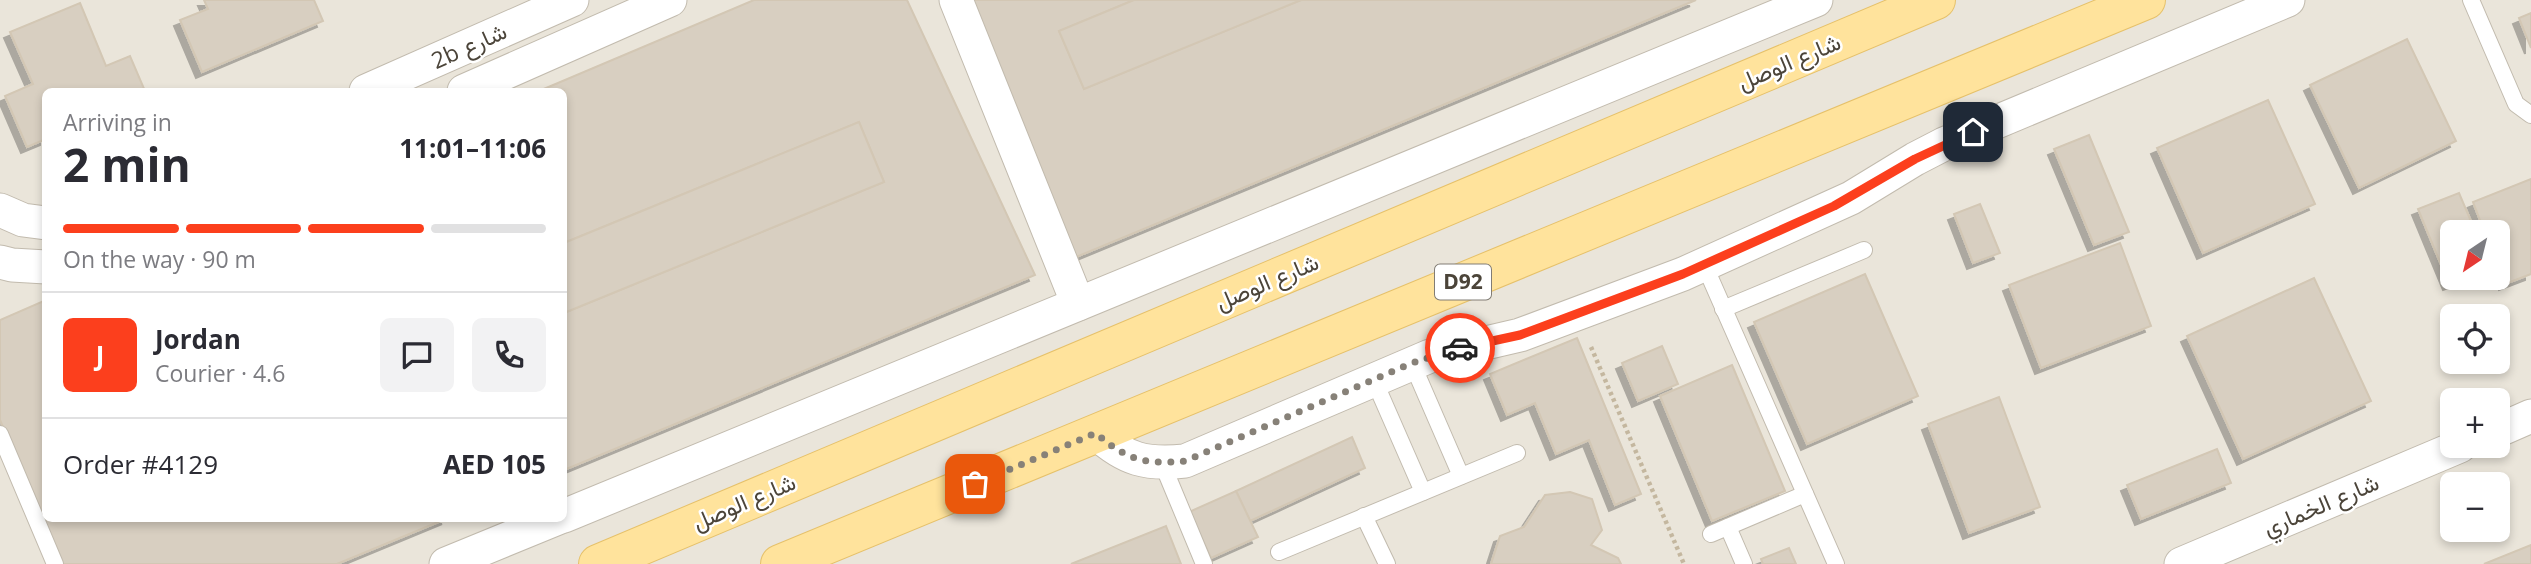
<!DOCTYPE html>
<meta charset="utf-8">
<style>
body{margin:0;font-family:"Open Sans",Vazirmatn,sans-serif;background:#f2f2f3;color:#2b2b33;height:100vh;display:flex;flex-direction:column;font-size:26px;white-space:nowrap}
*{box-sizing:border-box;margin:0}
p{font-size:23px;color:#7c7c81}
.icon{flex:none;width:38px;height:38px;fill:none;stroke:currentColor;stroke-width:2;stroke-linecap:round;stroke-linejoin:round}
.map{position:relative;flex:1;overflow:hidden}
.details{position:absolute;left:42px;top:88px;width:525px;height:434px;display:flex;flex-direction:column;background:#fff;border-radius:10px;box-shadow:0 4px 10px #0003}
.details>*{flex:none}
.needle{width:46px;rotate:215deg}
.buttons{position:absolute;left:2440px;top:220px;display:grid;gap:14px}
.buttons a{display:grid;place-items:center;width:70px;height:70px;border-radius:10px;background:#fff;box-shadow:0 4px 10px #0003;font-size:35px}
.pin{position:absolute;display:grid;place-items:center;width:60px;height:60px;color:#fff;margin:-30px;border-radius:14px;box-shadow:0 4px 10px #0006}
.courier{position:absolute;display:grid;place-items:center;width:70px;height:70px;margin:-35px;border:5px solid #fc3f1d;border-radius:50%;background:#fff;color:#222;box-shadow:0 2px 9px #0007}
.summary em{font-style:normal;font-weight:700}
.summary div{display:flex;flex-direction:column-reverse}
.summary{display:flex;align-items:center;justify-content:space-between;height:119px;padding:0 21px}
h1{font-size:46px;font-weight:700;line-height:52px}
.bar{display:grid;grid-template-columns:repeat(4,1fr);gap:10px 7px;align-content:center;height:84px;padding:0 21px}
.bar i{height:9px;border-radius:5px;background:#e1e1e2}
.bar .active{background:#fc3f1d}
.bar p{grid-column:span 4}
.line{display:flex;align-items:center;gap:18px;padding:0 21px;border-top:2px solid #e1e1e2}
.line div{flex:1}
.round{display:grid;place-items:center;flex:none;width:74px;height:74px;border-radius:10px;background:#f2f2f3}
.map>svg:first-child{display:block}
</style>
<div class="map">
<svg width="2531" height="564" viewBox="0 0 2531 564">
<defs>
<filter id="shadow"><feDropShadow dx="-6" dy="6" stdDeviation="0" flood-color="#0004"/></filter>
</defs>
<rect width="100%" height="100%" fill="#f6f3ec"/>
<!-- residential -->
<path fill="#eae5da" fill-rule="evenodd" d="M0,0h2531v564h-2531zM46,91h518v427h-518zM2452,233h45v45h-45zM2452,317h45v45h-45zM2452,401h45v45h-45zM2452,485h45v45h-45z"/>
<!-- building -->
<g fill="#d8cfc1" stroke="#d3c7b4" stroke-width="2" filter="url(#shadow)">
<polygon points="204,0 314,0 323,21 202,72 180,20 208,9"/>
<polygon points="754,0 907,0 1035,275 564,470 564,313 884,182 859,122 564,243 564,91 539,91"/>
<polygon points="967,0 1134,0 1059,31 1084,89 1301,0 1696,0 1076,257"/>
<polygon points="1134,0 1301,0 1084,89 1059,31"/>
<polygon points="80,3 106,66 130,56 145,91 46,91 46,139 27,147 5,96 33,84 10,32"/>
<polygon points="2531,13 2531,48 2519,18"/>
<polygon points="2407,39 2456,141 2359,188 2310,85"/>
<polygon points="2268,100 2315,204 2203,253 2157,148"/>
<polygon points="859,122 884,182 564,313 564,243"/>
<polygon points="2089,135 2129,232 2094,245 2054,149"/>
<polygon points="2531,179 2531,274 2505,284 2497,263 2497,233 2485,233 2473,202"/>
<polygon points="2459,193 2476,233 2452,233 2452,278 2465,278 2449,284 2418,209"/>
<polygon points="1980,204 2000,253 1973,263 1954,214"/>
<polygon points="2120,243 2151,326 2041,368 2009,285"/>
<polygon points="1865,274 1918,396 1807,444 1754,322"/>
<polygon points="2314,278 2371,401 2243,459 2187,336"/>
<polygon points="46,300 46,518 448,518 337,564 61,564 0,420 0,320"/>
<polygon points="1577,338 1641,494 1615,505 1589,440 1556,454 1535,403 1507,415 1490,374"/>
<polygon points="1662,346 1678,384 1638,401 1622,363"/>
<polygon points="1732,365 1785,491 1712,521 1660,396"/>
<polygon points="1999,397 2040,507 1969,533 1928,424"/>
<polygon points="1352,437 1365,468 1250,521 1236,491"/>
<polygon points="2217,449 2231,483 2141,519 2127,485"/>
<polygon points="1236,491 1258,537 1211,558 1189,512"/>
<polygon points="1570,492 1592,499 1602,530 1591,545 1618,558 1621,564 1491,564 1500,536 1524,527 1545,495"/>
<polygon points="1166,526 1181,564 1071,564"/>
<polygon points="2531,545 2531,564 2484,564"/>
<polygon points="1789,548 1796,564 1763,564 1761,559"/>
</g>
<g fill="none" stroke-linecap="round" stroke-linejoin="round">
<defs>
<g id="lane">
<polyline points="2471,0 2516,104 2531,115"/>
<polyline points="1704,264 1836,564"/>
<polyline points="1723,309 1864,250"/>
<polyline points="1412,363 1461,476"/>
<polyline points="1374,380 1423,492"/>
<polyline points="0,434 55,564"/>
<polyline points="1162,463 1204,564"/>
<polyline points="1364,516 1387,564"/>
<polyline points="1728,527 1744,564"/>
<polyline points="1711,534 1805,494"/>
<polyline points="1279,552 1517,453"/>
</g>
<g id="street">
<polyline points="956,0 1078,304"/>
<polyline points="366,91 572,0"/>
<polyline points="464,91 670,0"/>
<polyline points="0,210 23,220 46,223"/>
<polyline points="0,262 12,265 46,267"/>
<polyline points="2497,431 2531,416"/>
<path d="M1096,433c30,27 50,32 89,28l245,-105 90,-21 163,-61 168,-76 64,-39 29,-15 344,-144"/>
<polyline points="564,516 1816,0"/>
<polyline points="446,564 558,518"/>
<polyline points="2181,564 2460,446"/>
</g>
<g id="primary">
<polyline points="598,564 1936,0"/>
<polyline points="780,564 2146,0"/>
</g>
</defs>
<!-- lane casing -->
<use href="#lane" stroke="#c2bbae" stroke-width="18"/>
<!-- street casing -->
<use href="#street" stroke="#c2bbae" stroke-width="35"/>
<!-- primary casing -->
<use href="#primary" stroke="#e6c16a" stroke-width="40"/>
<!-- path -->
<polyline stroke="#c4b79f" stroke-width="4.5" stroke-dasharray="3.5 3.5" stroke-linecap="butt" points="1591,347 1684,564"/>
<!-- lane -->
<use href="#lane" stroke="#fff" stroke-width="16"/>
<!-- street -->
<use href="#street" stroke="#fff" stroke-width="33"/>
<!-- primary -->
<use href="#primary" stroke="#ffe39c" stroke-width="38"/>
</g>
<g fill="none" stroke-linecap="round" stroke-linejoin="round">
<!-- done -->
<path stroke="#878178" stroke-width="7" stroke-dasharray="0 12.6" d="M975,484l121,-51c30,27 50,32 89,28l227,-98 48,-15"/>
<!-- route -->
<polyline stroke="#fc3f1d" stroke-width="9" points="1460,348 1520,335 1683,274 1834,206 1915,159 1973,132"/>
</g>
<g text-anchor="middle" stroke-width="5" stroke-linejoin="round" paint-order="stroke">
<!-- shield labels -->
<rect fill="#fff" stroke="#817c74" stroke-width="2" x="1435" y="264.5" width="56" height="35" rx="5"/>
<g font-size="21" font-weight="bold" fill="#4b4439">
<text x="1463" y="289">D92</text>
</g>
<!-- street labels -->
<g font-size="23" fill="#4b4439" stroke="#fff">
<text transform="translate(469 46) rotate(-24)" y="8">2b شارع</text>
<text transform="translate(1789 62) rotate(-23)" y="8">شارع الوصل</text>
<text transform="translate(1267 282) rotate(-23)" y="8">شارع الوصل</text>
<text transform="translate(744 502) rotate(-23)" y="8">شارع الوصل</text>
<text transform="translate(2321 505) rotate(-23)" y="8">شارع الخماري</text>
</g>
</g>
</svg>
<div class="buttons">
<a><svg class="needle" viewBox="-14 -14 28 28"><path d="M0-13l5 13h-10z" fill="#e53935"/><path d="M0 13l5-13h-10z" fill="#7c7c81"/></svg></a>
<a><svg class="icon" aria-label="locate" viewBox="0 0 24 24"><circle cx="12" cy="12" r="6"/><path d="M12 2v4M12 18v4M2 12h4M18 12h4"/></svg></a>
<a>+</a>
<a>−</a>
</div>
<div class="pin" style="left:975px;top:484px;background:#ea580c"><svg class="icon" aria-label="bag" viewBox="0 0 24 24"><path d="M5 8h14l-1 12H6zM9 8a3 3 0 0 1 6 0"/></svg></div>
<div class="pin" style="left:1973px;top:132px;background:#1f2937"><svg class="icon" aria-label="home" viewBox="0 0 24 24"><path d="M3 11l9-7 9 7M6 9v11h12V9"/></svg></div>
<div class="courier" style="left:1460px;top:348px"><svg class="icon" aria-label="car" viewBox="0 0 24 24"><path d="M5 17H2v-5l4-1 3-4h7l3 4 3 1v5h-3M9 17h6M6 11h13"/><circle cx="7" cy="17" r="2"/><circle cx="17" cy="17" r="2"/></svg></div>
<section class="details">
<div class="summary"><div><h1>2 min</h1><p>Arriving in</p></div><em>11:01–11:06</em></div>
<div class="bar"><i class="active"></i><i class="active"></i><i class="active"></i><i></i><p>On the way · 90 m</p></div>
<div class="line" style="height:126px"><b class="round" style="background:#fc3f1d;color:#fff">J</b><div><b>Jordan</b><p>Courier · 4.6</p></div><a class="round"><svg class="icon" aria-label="chat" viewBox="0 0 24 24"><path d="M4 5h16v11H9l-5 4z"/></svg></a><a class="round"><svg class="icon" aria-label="phone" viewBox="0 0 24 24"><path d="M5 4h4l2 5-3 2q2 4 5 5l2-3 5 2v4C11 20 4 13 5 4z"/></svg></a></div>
<div class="line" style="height:91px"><div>Order #4129</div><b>AED 105</b></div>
</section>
</div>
